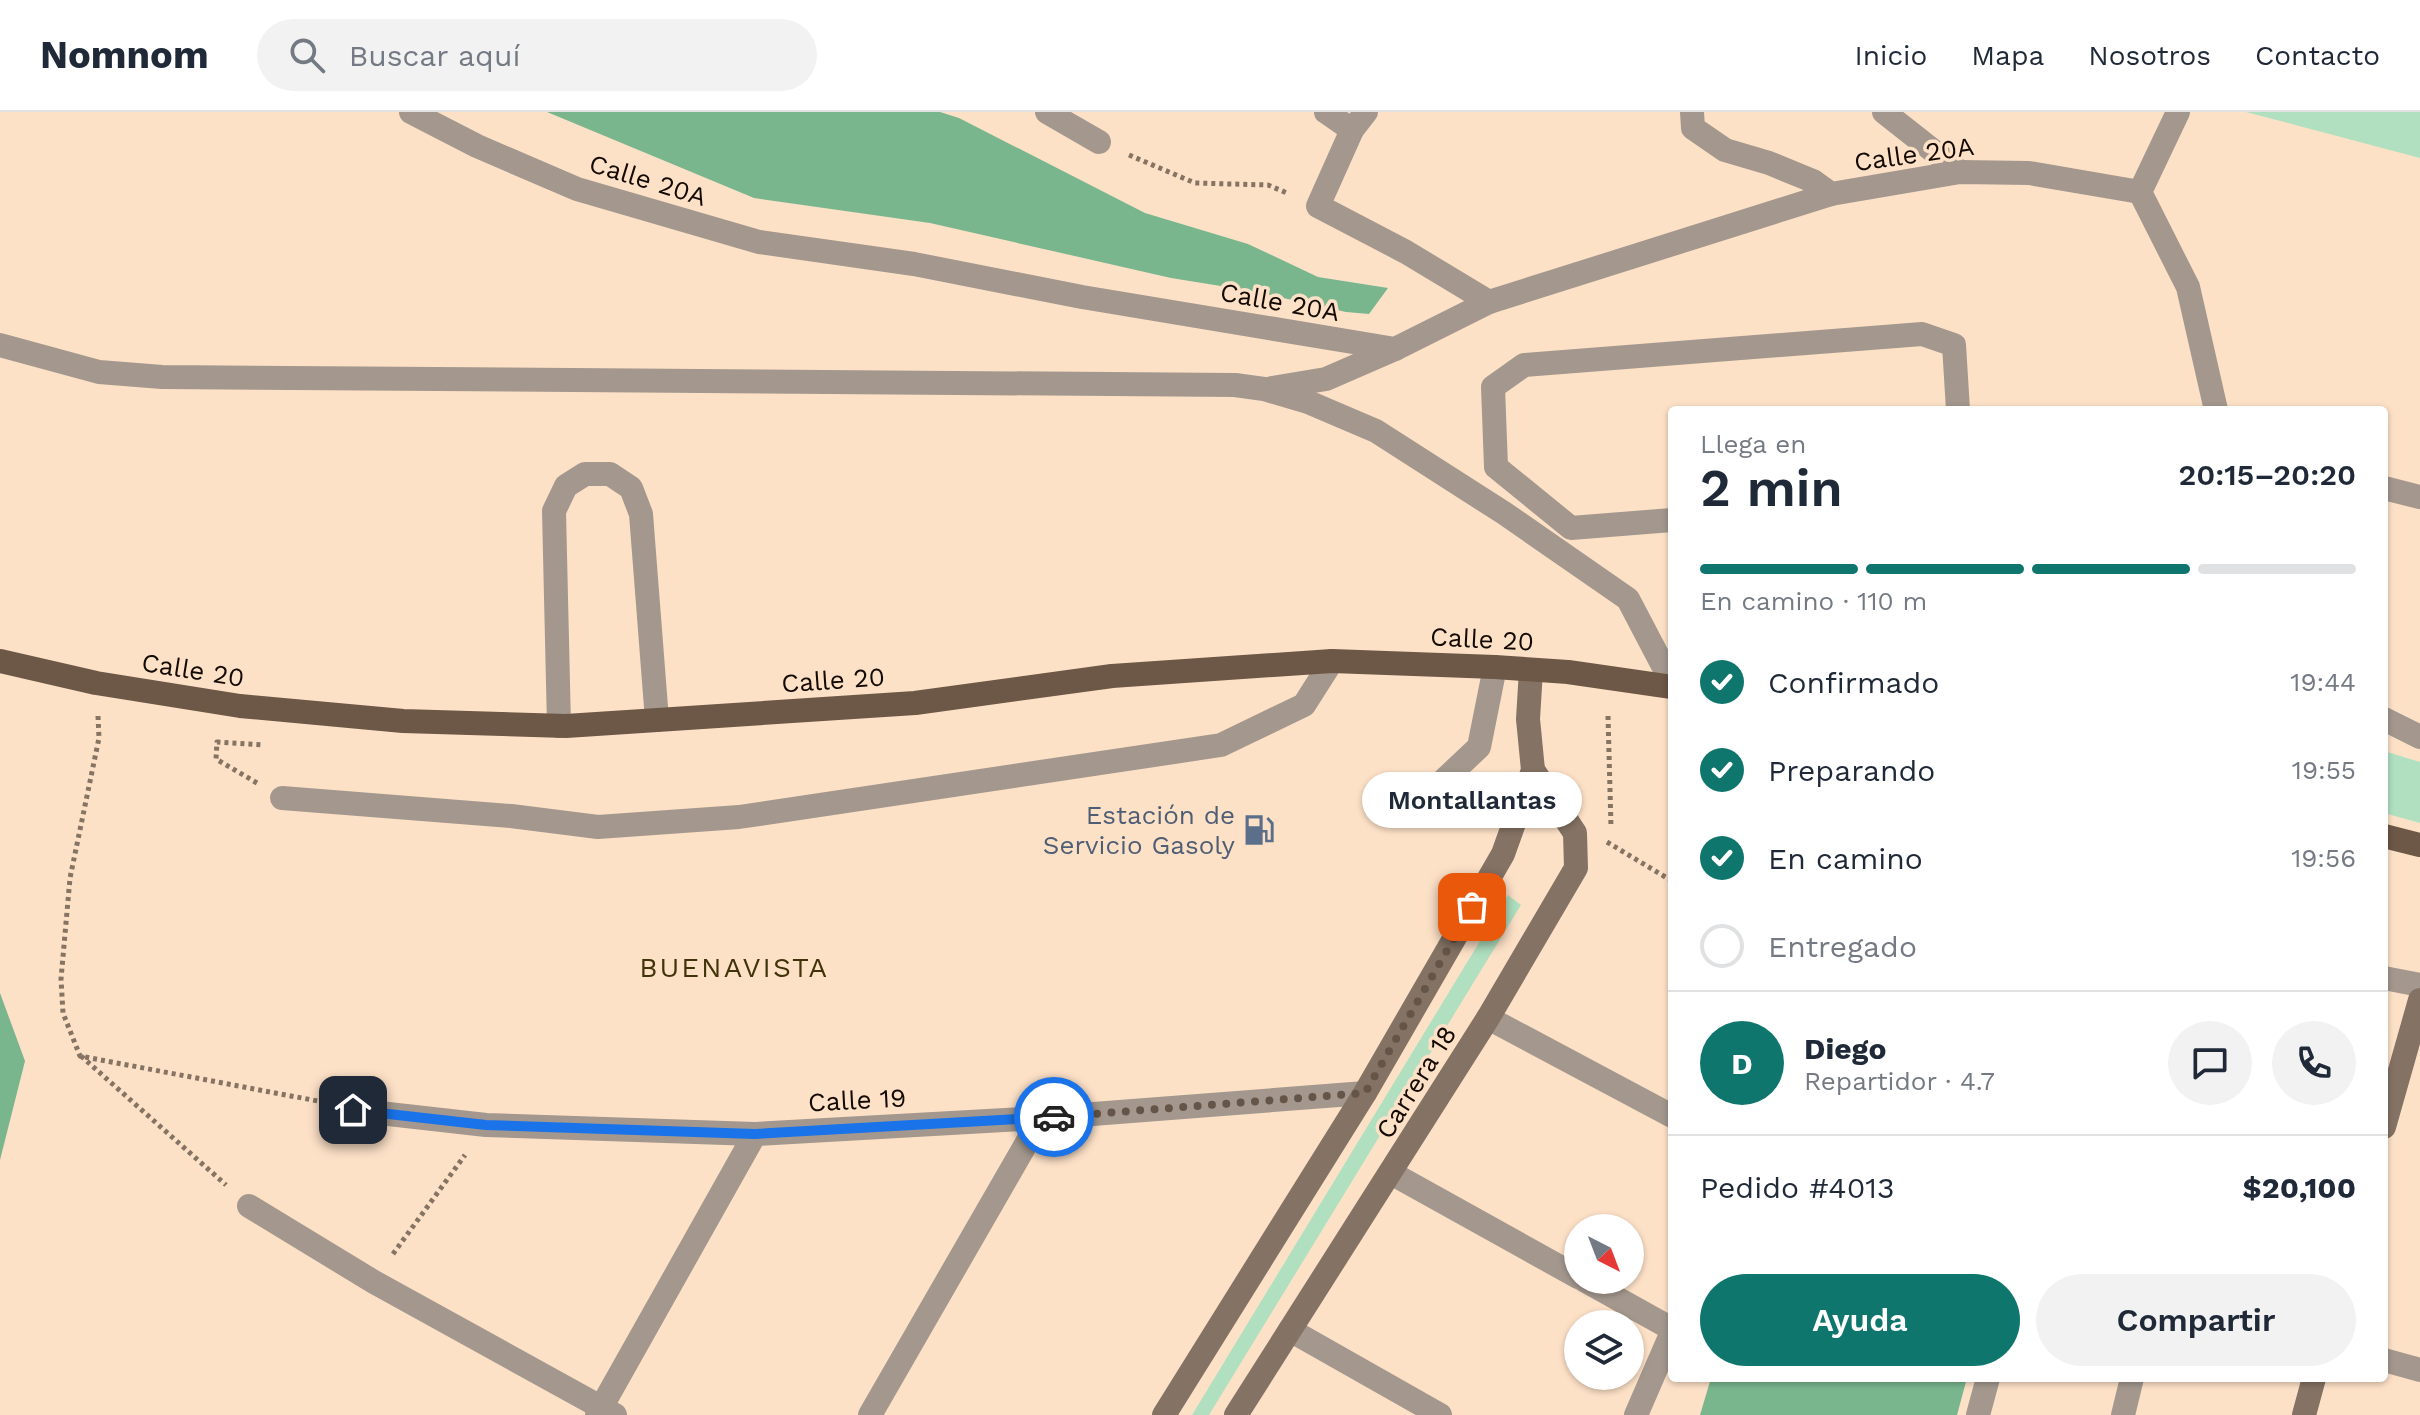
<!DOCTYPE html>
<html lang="es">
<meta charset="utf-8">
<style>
body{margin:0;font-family:"Work Sans",sans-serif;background:#f2f2f3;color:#1f2937;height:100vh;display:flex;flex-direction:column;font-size:30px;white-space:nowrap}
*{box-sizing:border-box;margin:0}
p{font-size:26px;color:#747a83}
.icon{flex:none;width:44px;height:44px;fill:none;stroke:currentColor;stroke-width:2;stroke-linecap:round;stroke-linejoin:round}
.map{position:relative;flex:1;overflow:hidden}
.side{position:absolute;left:1668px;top:294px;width:720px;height:976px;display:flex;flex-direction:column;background:#fff;border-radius:8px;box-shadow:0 2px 6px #0004}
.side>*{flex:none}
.needle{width:52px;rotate:138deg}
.buttons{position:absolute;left:1564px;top:1102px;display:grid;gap:16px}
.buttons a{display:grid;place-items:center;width:80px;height:80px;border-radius:50%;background:#fff;box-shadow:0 2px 6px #0004;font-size:40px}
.pin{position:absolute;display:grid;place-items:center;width:68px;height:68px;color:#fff;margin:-34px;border-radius:16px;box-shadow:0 4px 12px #0006}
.courier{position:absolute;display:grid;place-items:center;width:80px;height:80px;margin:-40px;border:6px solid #1a73e8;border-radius:50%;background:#fff;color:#222;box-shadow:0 2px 10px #0007}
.bubble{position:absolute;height:56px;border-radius:28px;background:#fff;box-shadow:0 2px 6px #0004;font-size:26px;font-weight:600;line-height:56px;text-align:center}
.head em{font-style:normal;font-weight:600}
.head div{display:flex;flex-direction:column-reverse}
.head{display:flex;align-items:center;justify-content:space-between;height:136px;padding:0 32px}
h1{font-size:52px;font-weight:600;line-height:60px}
.bar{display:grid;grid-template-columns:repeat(4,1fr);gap:12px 8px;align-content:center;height:96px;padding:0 32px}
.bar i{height:10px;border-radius:6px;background:#e0e1e3}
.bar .selected{background:#0f766e}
.bar p{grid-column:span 4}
.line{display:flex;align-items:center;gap:20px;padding:0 32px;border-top:2px solid #e0e1e3}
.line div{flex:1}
.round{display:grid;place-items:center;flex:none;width:84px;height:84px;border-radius:42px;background:#f2f2f3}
ol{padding:0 32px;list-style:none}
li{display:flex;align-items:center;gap:24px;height:88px}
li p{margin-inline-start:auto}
li .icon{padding:8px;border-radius:50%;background:#0f766e;color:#fff;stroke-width:4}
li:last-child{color:#747a83}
li i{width:44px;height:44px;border:4px solid #e0e1e3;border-radius:50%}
.action{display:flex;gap:16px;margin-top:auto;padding:16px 32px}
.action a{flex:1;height:92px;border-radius:48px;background:#0f766e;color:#fff;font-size:32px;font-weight:600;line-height:92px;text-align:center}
.action a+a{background:#f2f2f3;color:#1f2937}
header{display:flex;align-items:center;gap:48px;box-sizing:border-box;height:112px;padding:0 40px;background:#fff;border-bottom:2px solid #e0e1e3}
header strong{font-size:38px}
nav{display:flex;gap:44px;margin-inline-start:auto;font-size:28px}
.search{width:560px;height:72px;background:#f2f2f3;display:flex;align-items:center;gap:20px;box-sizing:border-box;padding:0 28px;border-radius:44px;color:#747a83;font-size:30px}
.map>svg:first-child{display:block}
</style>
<header>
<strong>Nomnom</strong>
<div class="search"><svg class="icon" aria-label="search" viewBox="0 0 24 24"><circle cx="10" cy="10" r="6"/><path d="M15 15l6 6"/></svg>Buscar aquí</div>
<nav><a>Inicio</a><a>Mapa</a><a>Nosotros</a><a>Contacto</a></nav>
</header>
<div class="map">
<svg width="2420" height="1303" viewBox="0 0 2420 1303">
<rect width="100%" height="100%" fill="#fde1c7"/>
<!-- green -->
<g fill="#b0e0c0">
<polygon points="2246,0 2420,0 2420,46"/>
<polygon points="2384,639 2420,650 2420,711 2384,701"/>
<polygon points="1508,783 1521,793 1209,1303 1192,1303"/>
</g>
<!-- forest -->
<g fill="#79b68e">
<polygon points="547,0 940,0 959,6 1145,101 1248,132 1318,165 1388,176 1369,202 1346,200 1252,179 1171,166 930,111 754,86"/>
<polygon points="0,881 25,949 0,1048"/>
<polygon points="1711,1266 1967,1266 1957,1303 1700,1303"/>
</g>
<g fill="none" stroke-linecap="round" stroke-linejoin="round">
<!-- path -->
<g stroke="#857363" stroke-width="5" stroke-dasharray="4 4" stroke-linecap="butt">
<polyline points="1129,43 1195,71 1268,73 1287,81"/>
<polyline points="98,604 99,626 70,766 61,867 63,901 80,944 323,990"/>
<polyline points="1608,604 1611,715"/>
<polyline points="257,671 216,647 217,630 264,633"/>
<polyline points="1607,730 1672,769"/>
<polyline points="81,944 226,1073"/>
<polyline points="393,1142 465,1043"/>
</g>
<!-- lane -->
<g stroke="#a4988e" stroke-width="24">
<polyline points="1047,0 1099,30"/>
<polyline points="1326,0 1352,18"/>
<polyline points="1692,0 1693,16 1725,38 1769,51 1813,69 1831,82"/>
<polyline points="1884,0 1960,60"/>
<polyline points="1672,408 1571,416 1496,355 1493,275 1524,253 1922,222 1954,233 1958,298"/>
<polyline points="559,614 554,399 566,374 585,362 610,362 631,376 641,402 657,608"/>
<polyline points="1444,668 1479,635 1495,555"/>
<polyline points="1488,906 1672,1004"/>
<polyline points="1391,1061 1578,1165"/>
<polyline points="1584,1168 1672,1217"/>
<polyline points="1290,1218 1440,1303"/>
<polyline points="2384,1248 2420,1258"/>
</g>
<!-- street -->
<g stroke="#a4988e" stroke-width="24">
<polyline points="411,0 477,34 577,77 759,130 914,152 1082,185 1395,237 1489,190 1831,82 1960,60 2029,61 2140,80"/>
<polyline points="1366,0 1352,18 1318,94 1406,140 1489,190"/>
<polyline points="2178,0 2140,80 2188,175 2216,298"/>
<polyline points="0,233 99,260 162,265 1235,273 1264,277 1308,290 1376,319 1504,401 1628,487 1672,571"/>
<polyline points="1272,276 1326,267 1395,237"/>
<polyline points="2384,376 2420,385"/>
<polyline points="2384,607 2420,625"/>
<polyline points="282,686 511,704 598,715 739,705 1221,633 1304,593 1332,549"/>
<polyline points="2384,866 2420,873"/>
<polyline points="353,998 486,1013 755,1022 1041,1006 1365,981"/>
<polyline points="249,1094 374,1170 615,1303"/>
<polyline points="597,1303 755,1022"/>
<polyline points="870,1303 1041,1006"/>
<polyline points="1636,1303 1672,1220"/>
<polyline points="1978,1303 1988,1266"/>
<polyline points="2123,1303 2132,1266"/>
</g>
<!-- secondary -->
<g stroke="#847264" stroke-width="24">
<polyline points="2384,1015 2420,888"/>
<polyline points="1164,1303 1365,981 1503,742 1533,658 1528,607 1531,558"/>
<polyline points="1236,1303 1488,906 1576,756 1575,721 1533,658"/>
<polyline points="2304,1303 2314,1266"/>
</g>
<!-- primary -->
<g stroke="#6d5746" stroke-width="24">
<polyline points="0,549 96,571 240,594 403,609 566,614 915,591 1112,564 1332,549 1495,555 1568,560 1672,575"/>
<polyline points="2384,724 2420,733"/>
</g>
</g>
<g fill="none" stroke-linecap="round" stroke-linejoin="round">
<!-- done -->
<polyline stroke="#655548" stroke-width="8" stroke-dasharray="0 14.4" points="1054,1005 1365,981 1472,795"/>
<!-- route -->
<polyline stroke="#1a73e8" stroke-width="10" points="353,998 486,1013 755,1022 1054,1005"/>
</g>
<!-- icons -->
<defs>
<symbol id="fuel-bare" viewBox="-9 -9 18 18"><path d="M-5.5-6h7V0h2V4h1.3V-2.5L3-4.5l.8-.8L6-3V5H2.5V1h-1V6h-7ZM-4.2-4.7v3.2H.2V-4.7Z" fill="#5c6f8a" stroke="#fde1c7" stroke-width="2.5" paint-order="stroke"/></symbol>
</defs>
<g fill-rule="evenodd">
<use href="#fuel-bare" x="1237" y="696" width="44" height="44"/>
</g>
<g text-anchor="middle" stroke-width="7" stroke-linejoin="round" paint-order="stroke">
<!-- street labels -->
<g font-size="26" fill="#130a04" stroke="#fde1c7">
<text transform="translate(1914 42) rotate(-8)" y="9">Calle 20A</text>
<text transform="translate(648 68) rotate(17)" y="9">Calle 20A</text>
<text transform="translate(1280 190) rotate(10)" y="9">Calle 20A</text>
<text transform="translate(1482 527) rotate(3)" y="9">Calle 20</text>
<text transform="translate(193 558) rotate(9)" y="9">Calle 20</text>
<text transform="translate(833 568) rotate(-4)" y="9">Calle 20</text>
<text transform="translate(1416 970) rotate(-58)" y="9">Carrera 18</text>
<text transform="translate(857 988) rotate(-3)" y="9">Calle 19</text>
</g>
<!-- service labels -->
<g font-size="26" fill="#4e5e75" stroke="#fde1c7" text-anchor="end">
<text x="1235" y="712">Estación de<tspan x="1235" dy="30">Servicio Gasoly</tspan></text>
</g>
<!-- neighbourhood labels -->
<g font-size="28" letter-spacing="2" fill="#413309" stroke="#fde1c7">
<text x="734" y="865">BUENAVISTA</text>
</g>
</g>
</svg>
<div class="buttons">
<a><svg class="needle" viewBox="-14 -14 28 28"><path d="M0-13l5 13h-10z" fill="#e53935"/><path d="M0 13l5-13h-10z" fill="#747a83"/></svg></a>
<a><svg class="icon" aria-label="layers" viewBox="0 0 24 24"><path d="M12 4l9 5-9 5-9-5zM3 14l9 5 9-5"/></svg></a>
</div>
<div class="pin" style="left:1472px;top:795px;background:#ea580c"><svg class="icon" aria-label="bag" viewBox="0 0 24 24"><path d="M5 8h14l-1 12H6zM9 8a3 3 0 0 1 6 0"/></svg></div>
<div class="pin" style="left:353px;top:998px;background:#1f2937"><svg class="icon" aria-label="home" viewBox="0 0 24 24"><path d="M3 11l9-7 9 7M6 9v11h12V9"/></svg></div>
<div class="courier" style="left:1054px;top:1005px"><svg class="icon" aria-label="car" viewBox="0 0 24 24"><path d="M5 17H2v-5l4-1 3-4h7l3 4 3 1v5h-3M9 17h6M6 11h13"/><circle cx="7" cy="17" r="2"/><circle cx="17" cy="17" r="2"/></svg></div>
<div class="bubble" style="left:1362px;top:660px;width:220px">Montallantas</div>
<section class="side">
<div class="head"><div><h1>2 min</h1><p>Llega en</p></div><em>20:15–20:20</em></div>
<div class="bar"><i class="selected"></i><i class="selected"></i><i class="selected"></i><i></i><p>En camino · 110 m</p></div>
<ol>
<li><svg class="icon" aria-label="check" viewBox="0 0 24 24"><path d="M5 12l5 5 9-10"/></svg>Confirmado<p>19:44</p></li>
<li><svg class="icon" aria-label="check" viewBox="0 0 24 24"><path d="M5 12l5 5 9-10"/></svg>Preparando<p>19:55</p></li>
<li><svg class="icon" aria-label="check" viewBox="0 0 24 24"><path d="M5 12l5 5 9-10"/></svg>En camino<p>19:56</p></li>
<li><i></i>Entregado</li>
</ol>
<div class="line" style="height:144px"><b class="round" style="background:#0f766e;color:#fff">D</b><div><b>Diego</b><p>Repartidor · 4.7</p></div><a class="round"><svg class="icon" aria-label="chat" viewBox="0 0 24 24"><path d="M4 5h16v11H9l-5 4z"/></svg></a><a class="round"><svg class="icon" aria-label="phone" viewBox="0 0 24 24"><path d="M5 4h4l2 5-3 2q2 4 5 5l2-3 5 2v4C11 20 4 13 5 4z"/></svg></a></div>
<div class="line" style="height:104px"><div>Pedido #4013</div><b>$20,100</b></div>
<div class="action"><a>Ayuda</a><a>Compartir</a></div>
</section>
</div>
